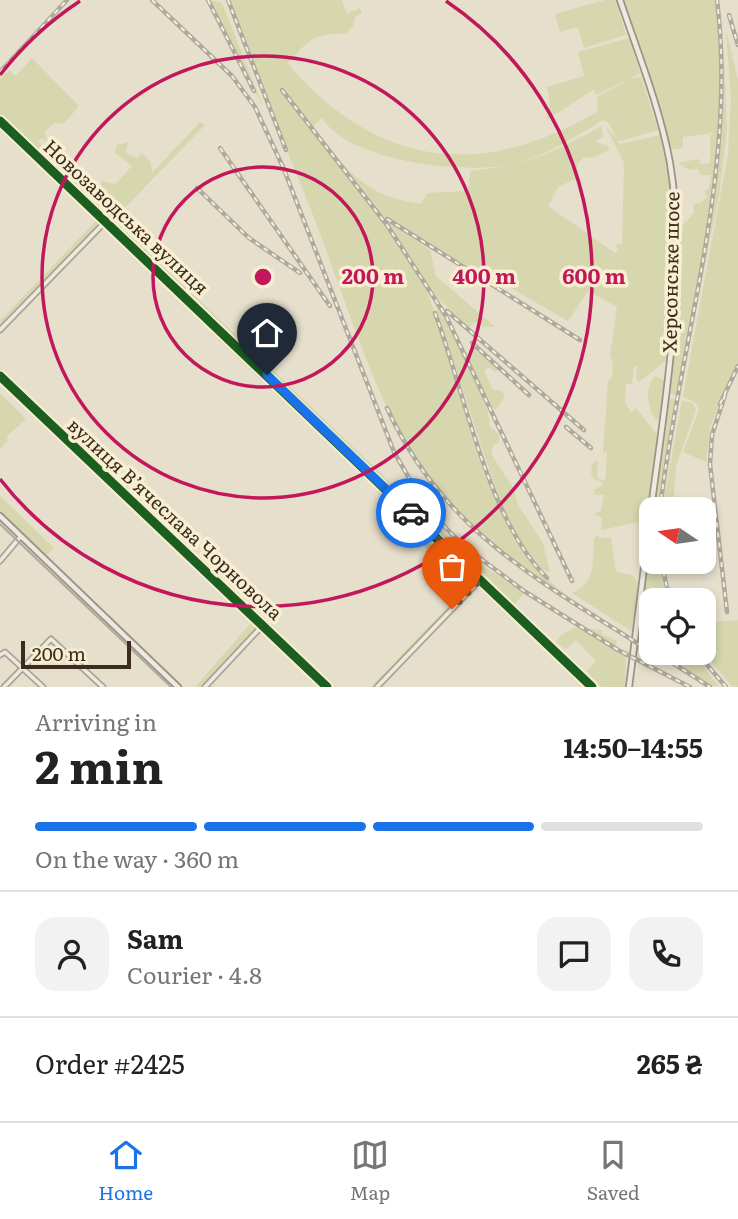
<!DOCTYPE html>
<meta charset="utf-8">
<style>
body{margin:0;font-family:Literata,serif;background:#f2f2f2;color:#222;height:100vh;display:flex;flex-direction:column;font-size:26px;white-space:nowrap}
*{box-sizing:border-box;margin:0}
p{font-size:23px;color:#767676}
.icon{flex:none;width:38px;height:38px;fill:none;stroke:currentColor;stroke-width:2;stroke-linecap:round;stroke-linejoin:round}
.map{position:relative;height:687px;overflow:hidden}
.side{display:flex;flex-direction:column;background:#fff;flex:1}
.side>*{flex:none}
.needle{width:46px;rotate:283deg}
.controls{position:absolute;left:639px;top:497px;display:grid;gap:14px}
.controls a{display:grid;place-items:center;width:77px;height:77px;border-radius:14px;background:#fff;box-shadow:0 4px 10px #0003;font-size:35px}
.scale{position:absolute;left:21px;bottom:18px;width:110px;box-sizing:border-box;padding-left:7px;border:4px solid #3b2c1d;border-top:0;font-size:19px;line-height:24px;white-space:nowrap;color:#3b2c1d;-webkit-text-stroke:5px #f8eed2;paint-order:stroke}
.pin{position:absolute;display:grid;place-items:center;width:60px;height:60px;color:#fff;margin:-72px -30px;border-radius:50% 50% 50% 0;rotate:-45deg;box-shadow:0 0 7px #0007}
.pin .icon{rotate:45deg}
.courier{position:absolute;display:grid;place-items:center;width:70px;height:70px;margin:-35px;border:5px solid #1a73e8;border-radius:50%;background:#fff;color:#222;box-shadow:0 2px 9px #0007}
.summary em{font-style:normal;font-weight:700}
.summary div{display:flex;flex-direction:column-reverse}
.summary{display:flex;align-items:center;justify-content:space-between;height:119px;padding:0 35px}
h1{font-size:46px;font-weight:700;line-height:52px}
.bar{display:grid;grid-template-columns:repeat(4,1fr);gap:10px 7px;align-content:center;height:84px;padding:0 35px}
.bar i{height:9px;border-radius:5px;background:#e0e0e0}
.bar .active{background:#1a73e8}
.bar p{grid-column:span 4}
.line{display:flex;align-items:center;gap:18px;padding:0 35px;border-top:2px solid #e0e0e0}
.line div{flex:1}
.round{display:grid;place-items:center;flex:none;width:74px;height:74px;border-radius:21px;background:#f2f2f2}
.tab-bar{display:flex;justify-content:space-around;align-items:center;height:98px;border-top:2px solid #e0e0e0;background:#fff;font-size:19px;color:#767676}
.tab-bar a{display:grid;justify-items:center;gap:4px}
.tab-bar .active{color:#1a73e8}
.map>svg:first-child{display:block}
</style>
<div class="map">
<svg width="738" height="687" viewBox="0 0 738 687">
<rect width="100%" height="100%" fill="#e6dfcc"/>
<!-- green -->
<g fill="#d6d7ae">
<polygon points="209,0 222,3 263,106 262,105"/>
<path d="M230,0h112l5,14 13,-6 2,5 -7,4 -2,9 -7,8c-32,-1 -38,6 -58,29l4,6c90,100 192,110 306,42l-1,-14 33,-18 -34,16 -2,-6 -47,31 3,-17 -3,-16 37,-11 -6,-24 51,-14 11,35 -10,6 11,-2 17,53 -36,11 -5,-1 -8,-17 -6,-3c-28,17 -55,35 -87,43 -47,13 -167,-1 -194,-45l-9,8c34,44 50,70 108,78l6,-11 41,-2 2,-20c55,-5 84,-19 132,-45l1,10 -7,6 12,4 1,4 -16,8 -9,-1 -7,7 2,14 -20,8 -11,20 67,47 3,-2 -2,-7h6l2,-81 -20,-40 16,21 40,-9c19,74 12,150 7,225l-28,22 -3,-3 1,-12 -3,-1 -2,18h-6l-1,19 6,9 5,-4 22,28 -10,84 -47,10 1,-12 -8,-4 7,-3 3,-16h-9l-1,-5 8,-4 1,-4 -8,-2 -4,-6 1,-10 6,-4 -1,17 8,4 2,-29 -4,1 5,-72 4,-4 1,-16 -3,-5 7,-49 -29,-16 -20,30 -71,-41 -4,5 -98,-60 -30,-24c22,27 48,55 61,88 41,102 49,234 141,307 -48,-29 -92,-60 -128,-103 -57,-68 -91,-187 -123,-270 -28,-74 -63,-148 -86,-223z"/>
<polygon points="605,0 616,0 626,35 584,48 578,27 560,32 555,14"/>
<polygon points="623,0 714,0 724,57 727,129 719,196 678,396 668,393 678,230 694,213 693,204 701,203 707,197 704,191 709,189 711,175 701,175 697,169 689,170 678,163 699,159 700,164 710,163 710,136 713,133 683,137 683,148 669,150"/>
<polygon points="726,31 738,80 738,363 711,424 706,462 683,452 699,410 696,403 683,396 728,154 731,100"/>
<polygon points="32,58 79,106 64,124 54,123 45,132 47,142 42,138 38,142 98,200 95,189 101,187 102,181 115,184 132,166 115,153 117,145 129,142 125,152 137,158 142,153 151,162 152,173 200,122 205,125 116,217 126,230 395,487 399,496 0,117 0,79 9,70 16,76"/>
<polygon points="0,126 100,221 98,226 0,328 0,321 96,221 0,130"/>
<polygon points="383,218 430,250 436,276 495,327 483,327 477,321 468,328 437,297"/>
<path d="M433,298c12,19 62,111 56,128l10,8v8l-6,4 -2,8 23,35 4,16 25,38 7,29 -11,-4 -9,-11 -27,-45z"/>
<polygon points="214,330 217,330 438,543 417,539 399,527 405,516 211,333"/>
<polygon points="473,348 499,369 495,372 488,367 484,371 493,390 502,391 505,396 496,410 490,406 468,359 468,353"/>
<polygon points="0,368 91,454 84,457 0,373"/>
<path d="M655,376l10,5 -4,35 -4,4c-10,-10 -13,-33 -2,-44z"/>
<polygon points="0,393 26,419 6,437 8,440 0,449"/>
<polygon points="669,398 677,400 657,509 654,509"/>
<polygon points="682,400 692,403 696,410 676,466 673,509 662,509"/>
<polygon points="92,465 259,624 258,629 202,687 195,687 252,622 89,466"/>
<polygon points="0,496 54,548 47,555 0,512"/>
<polygon points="404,498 454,544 452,546 522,591 524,593 514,605 403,501"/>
<path d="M598,535l2,3 11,-1 5,35 17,3 6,9 -8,47 -59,-38c24,-9 21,-32 22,-55z"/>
<polygon points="651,535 651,562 658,562 667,600 651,600 651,646 647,644 648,637 640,632"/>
<polygon points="420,542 443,547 477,581 376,687 371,687 472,581 460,569 450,569"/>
<polygon points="186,545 335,687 329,687 185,548"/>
<polygon points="480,583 577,675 573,679 558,661 477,586 379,687"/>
<polygon points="738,620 738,687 733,687 703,653 704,623"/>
<polygon points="583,624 584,628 602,630 602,634 617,641 616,646 612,646 626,656 625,687 602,687 586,671 596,661 576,640 566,649 556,642 562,634 577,627 606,643 580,626"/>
<polygon points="661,653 694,653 719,687 708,685"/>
</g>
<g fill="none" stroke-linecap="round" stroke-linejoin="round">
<defs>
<g id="street">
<polyline points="0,330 106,221"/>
<polyline points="0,376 327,687"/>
<polyline points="0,561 21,536"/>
<polyline points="0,655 5,652 43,687"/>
<polyline points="4,687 51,639 103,687"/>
<polyline points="205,687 263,625"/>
<polyline points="377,687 480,580"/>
</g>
<g id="secondary">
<path d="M620,0c18,53 40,108 50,163 18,108 -5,239 -19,346"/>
<polyline points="0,121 592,687"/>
<polyline points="0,516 178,687"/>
<polyline points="629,687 651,512"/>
</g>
</defs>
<!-- street casing -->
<use href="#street" stroke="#aba496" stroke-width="7"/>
<!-- secondary casing -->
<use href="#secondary" stroke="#9b9386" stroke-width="8"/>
<!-- street -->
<use href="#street" stroke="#eee9df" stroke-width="3.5"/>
<!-- secondary -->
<use href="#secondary" stroke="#eee9df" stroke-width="4.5"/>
<!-- tram -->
<polyline stroke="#ada99f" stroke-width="2" points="0,524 171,687"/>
<defs>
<g id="rail">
<polyline points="152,0 232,76 255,107 283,167 394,452 427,509 465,547 524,591 618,650 690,687"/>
<polyline points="208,0 254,91"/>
<polyline points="228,0 286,150"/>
<polyline points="729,15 738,45"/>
<polyline points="0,72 67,0"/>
<polyline points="282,90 387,225 446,316 572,581"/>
<polyline points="220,148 330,306"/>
<polyline points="197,188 249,238 300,273"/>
<polyline points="387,219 580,340"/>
<polyline points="447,311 584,430"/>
<path d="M435,313c30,79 52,206 112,265"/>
<polyline points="472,343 529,395"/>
<polyline points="725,395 712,435 710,464 727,612"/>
<polyline points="720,404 738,366"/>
<path d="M387,408c57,125 154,173 264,244"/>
<polyline points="566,427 591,448"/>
<path d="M660,509c20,-169 78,-338 57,-509"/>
<polyline points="661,562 670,600"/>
<polyline points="657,653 710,687"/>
<polyline points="697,653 726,687"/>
</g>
</defs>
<!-- rail casing -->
<use href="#rail" stroke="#ada99f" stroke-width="4.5"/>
<!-- rail -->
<use href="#rail" stroke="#f8eed2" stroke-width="2" stroke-dasharray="5" stroke-linecap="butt"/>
<defs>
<g id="cycleway">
<polyline points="0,121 592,687"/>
<polyline points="0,376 327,687"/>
</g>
</defs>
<!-- cycleway casing -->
<use href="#cycleway" stroke="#f8eed2" stroke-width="13"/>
<!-- cycleway -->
<use href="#cycleway" stroke="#1b5e20" stroke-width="9"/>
</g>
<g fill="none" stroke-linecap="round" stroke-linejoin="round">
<!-- done -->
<polyline stroke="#776b5a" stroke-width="7" stroke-dasharray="0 12.6" points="411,513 480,580 452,609"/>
<!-- route -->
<polyline stroke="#1a73e8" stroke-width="9" points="267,375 411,513"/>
</g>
<!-- distance rings -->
<g fill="none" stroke="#c2185b" stroke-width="3.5">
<circle cx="263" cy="277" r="110"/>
<circle cx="263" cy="277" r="221"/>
<path d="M0 75A331 331 0 0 1 80 1M446 1A331 331 0 1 1 0 479"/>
</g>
<g text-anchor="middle" stroke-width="7" stroke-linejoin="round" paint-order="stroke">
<!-- street labels -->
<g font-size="19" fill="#3b2c1d" stroke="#f8eed2">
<text transform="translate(126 217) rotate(43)" y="7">Новозаводська вулиця</text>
<text transform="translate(671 272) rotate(-89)" y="7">Херсонське шосе</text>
<text transform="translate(175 519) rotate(43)" y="7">вулиця Вʼячеслава Чорновола</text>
</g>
</g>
<circle cx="263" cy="277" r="10" fill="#c2185b" stroke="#f8eed2" stroke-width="3.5"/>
<g font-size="21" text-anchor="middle" font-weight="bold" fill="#c2185b" stroke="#f8eed2" stroke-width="7" stroke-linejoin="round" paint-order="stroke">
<text x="373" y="284">200 m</text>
<text x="484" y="284">400 m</text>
<text x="594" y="284">600 m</text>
</g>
</svg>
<div class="controls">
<a><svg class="needle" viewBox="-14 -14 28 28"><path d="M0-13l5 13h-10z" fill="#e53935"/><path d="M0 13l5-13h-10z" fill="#767676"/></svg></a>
<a><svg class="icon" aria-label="locate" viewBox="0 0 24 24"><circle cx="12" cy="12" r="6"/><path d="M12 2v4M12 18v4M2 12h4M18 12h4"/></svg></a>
</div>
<div class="scale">200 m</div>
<div class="pin" style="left:452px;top:609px;background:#ea580c"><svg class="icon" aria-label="bag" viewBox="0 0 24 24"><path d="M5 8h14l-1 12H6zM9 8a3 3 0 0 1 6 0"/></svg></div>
<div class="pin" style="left:267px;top:375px;background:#1f2937"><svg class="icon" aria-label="home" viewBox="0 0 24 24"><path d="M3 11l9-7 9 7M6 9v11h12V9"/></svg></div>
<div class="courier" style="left:411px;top:513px"><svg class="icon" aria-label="car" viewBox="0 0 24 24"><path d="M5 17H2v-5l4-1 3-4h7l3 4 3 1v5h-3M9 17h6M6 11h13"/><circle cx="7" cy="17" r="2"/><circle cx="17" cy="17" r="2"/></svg></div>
</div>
<section class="side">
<div class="summary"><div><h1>2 min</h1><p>Arriving in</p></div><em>14:50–14:55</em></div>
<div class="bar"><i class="active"></i><i class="active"></i><i class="active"></i><i></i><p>On the way · 360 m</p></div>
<div class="line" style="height:126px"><a class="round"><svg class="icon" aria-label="person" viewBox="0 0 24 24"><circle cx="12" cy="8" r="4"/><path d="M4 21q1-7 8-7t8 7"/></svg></a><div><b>Sam</b><p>Courier · 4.8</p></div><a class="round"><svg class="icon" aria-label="chat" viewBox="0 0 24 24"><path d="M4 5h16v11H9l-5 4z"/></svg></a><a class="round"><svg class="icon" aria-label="phone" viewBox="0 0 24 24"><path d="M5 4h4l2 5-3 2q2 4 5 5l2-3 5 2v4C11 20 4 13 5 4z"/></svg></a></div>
<div class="line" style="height:91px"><div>Order #2425</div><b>265 ₴</b></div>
</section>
<nav class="tab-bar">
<a class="active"><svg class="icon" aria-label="home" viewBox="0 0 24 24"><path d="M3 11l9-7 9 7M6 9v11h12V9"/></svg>Home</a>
<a><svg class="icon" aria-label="map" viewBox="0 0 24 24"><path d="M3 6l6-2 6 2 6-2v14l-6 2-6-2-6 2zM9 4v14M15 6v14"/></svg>Map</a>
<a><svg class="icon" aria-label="saved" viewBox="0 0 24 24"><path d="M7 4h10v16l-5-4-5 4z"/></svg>Saved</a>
</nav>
